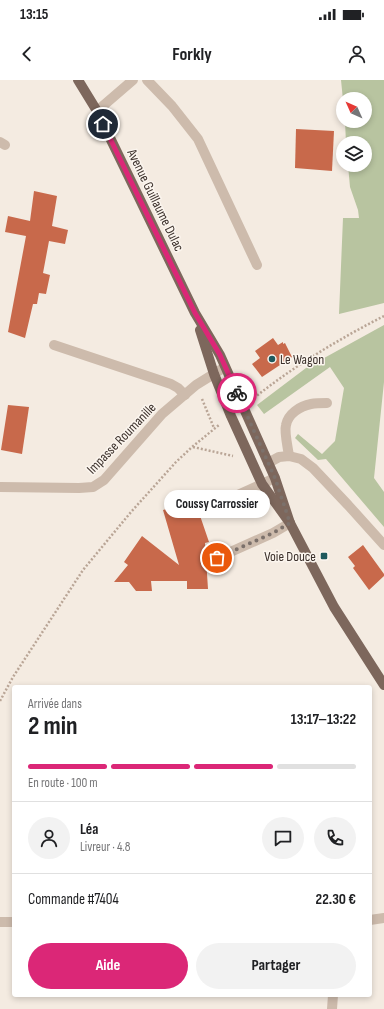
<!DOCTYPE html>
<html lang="fr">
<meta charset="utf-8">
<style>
body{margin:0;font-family:"Sofia Sans Condensed",sans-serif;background:#f2f2f2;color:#202124;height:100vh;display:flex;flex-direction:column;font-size:15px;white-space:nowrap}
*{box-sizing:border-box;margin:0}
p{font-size:13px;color:#757577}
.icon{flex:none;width:22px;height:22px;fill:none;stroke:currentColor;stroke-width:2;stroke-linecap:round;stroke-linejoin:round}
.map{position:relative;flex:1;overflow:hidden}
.side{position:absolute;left:12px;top:605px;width:360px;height:312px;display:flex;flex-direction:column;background:#fff;border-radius:4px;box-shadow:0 2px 6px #0003}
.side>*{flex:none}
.needle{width:26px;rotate:315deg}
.fabs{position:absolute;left:336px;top:12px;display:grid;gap:8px}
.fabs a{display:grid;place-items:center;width:36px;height:36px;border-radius:50%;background:#fff;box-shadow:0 2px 6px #0003;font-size:20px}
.pin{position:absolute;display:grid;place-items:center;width:34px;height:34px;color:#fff;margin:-17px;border:2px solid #fff;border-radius:50%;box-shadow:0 1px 4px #0007}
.courier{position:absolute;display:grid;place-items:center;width:40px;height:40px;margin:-20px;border:3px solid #db2777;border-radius:50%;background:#fff;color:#222;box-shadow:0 1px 5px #0007}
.bubble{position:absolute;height:28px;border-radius:14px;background:#fff;box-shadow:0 2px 6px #0003;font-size:13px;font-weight:700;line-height:28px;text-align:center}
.summary em{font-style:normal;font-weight:700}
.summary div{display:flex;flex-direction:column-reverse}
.summary{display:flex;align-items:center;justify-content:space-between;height:68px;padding:0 16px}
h1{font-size:26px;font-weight:700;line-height:30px}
.bar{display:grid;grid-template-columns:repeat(4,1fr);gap:6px 4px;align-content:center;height:48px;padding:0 16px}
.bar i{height:5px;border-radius:3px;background:#e0e0e0}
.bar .selected{background:#db2777}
.bar p{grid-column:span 4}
.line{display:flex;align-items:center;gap:10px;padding:0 16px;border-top:1px solid #e0e0e0}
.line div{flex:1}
.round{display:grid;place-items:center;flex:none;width:42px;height:42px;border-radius:21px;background:#f2f2f2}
.primary-button{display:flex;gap:8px;margin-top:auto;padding:8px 16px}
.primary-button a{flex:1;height:46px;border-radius:24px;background:#db2777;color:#fff;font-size:16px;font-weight:700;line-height:46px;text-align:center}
.primary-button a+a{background:#f2f2f2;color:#202124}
.status{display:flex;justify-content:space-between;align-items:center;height:28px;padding:0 20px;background:#fff;direction:ltr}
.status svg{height:11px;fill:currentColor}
header{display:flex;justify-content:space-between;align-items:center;height:52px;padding:0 16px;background:#fff;font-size:18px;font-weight:700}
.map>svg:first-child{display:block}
</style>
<div class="status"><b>13:15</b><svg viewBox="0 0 49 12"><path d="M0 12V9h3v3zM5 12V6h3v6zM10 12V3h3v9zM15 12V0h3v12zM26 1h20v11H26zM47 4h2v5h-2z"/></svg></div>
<header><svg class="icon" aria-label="back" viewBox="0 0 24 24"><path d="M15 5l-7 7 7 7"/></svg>Forkly<svg class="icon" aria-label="person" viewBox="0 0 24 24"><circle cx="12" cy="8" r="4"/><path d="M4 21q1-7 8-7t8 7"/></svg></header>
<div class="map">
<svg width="384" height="929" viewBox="0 0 384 929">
<rect width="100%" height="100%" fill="#f4ebe1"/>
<!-- green -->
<g fill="#b8c4a0">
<polygon points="341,0 384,0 384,223 339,234 343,138 359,138 358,130 350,107 348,85 365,85 365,63 346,63 345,41 365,41 365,19 343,19 343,20"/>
<polygon points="384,245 384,302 374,398 384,412 384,447 326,379 318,380 295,358 298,354 322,374 335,361 344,308 330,287 264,334 257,325 306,288"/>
</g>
<!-- building -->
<g fill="#c8694b">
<polygon points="296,49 334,51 332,91 295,88"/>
<polygon points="34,111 57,116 52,146 68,150 65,164 49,161 43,193 50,195 46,214 39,213 37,224 33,224 25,258 8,252 26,156 5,152 8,136 30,141"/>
<polygon points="273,258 278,265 283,262 283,264 285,263 292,277 262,297 252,284 260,278 255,271"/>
<polygon points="8,325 29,327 22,374 1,370"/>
<polygon points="195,421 209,462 205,463 208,509 187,509 187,501 151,501 152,511 136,511 129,502 114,502 128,485 124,482 142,456 179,485 163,430"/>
<polygon points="363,465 384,494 384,496 369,510 353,488 355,486 348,477"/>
</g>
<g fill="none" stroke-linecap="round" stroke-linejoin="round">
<!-- path -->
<g stroke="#b9a596" stroke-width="2.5" stroke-dasharray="2 2" stroke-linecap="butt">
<path d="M254,318c40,-32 85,-59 130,-82"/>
<polyline points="202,319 214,348"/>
<polyline points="193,367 233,376"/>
<polyline points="0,621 13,597 83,490 131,432 176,382 192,367 219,345"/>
</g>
<!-- minor -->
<g stroke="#cdbbac" stroke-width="10">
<polyline points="147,0 172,26 198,59 257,185"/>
<polyline points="97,31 133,0"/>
<polyline points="0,62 5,65"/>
<polyline points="54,265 171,304 178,308 185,315"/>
<path d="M289,376c-1,-8 -5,-24 -3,-31 2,-11 14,-19 25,-21 5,-1 10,-1 16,-1"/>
<polyline points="268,383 279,377 289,376 301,379 313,388 348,425 384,465"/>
<polyline points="0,407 79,408 93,407 104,400 162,334 196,305 225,287"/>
<polyline points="209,428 275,398"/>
<polyline points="217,478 273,453 290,443"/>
<polyline points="370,840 384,838"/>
<polyline points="0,842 14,842"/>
<polyline points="332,929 333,915"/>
</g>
<!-- major -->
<g stroke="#7d675c" stroke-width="10">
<polyline points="78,0 97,31 195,233 220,275 275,398 290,443"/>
<polyline points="200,250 214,294 231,336 262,404 290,443 334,527 384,605"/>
</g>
</g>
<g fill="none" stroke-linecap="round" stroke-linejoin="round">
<!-- done -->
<polyline stroke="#7c716b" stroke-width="4" stroke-dasharray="0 7.2" points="217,478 273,453 290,443 275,398 237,313"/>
<!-- route -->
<polyline stroke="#db2777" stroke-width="5" points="103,44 195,233 220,275 237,313"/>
</g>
<!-- markers -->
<g fill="#1f5a5e" stroke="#fbf5ee" stroke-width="1.5">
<circle cx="272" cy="279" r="4"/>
<rect x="320" y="472" width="8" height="8" rx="2"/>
</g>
<g text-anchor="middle" stroke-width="3" stroke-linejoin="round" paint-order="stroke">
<!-- street labels -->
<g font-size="14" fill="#3b302b" stroke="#fbf5ee">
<text transform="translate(156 120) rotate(64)" y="5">Avenue Guillaume Dulac</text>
<text transform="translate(121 358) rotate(-46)" y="5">Impasse Roumanille</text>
</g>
<!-- poi labels -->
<g font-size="14" fill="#3b302b" stroke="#fbf5ee" text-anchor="start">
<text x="280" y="284">Le Wagon</text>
<text x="316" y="481" text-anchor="end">Voie Douce</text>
</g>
</g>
</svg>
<div class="fabs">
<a><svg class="needle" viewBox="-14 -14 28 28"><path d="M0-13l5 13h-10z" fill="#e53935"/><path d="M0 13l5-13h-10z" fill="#757577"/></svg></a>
<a><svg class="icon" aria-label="layers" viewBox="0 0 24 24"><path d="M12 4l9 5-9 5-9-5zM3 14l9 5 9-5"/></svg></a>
</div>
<div class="pin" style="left:217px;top:478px;background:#ea580c"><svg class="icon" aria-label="bag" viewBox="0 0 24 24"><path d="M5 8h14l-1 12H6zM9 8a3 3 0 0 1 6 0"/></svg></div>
<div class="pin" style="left:103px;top:44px;background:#1f2937"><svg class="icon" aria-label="home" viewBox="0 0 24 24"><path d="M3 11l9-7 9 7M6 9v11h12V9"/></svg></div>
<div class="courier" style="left:237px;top:313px"><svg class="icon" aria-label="bike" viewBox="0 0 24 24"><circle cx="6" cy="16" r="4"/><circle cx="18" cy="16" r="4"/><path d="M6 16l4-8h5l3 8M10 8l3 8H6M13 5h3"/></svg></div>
<div class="bubble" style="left:164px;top:410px;width:106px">Coussy Carrossier</div>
<section class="side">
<div class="summary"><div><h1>2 min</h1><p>Arrivée dans</p></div><em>13:17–13:22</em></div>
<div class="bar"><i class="selected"></i><i class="selected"></i><i class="selected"></i><i></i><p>En route · 100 m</p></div>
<div class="line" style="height:72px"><a class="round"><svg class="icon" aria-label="person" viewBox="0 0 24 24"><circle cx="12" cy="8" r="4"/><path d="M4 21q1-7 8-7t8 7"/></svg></a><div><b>Léa</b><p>Livreur · 4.8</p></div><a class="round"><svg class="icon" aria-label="chat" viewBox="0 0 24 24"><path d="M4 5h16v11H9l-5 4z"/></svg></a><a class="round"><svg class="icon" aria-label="phone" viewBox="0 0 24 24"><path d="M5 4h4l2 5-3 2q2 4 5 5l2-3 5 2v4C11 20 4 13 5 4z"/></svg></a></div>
<div class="line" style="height:52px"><div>Commande #7404</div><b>22.30 €</b></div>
<div class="primary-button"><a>Aide</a><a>Partager</a></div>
</section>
</div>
